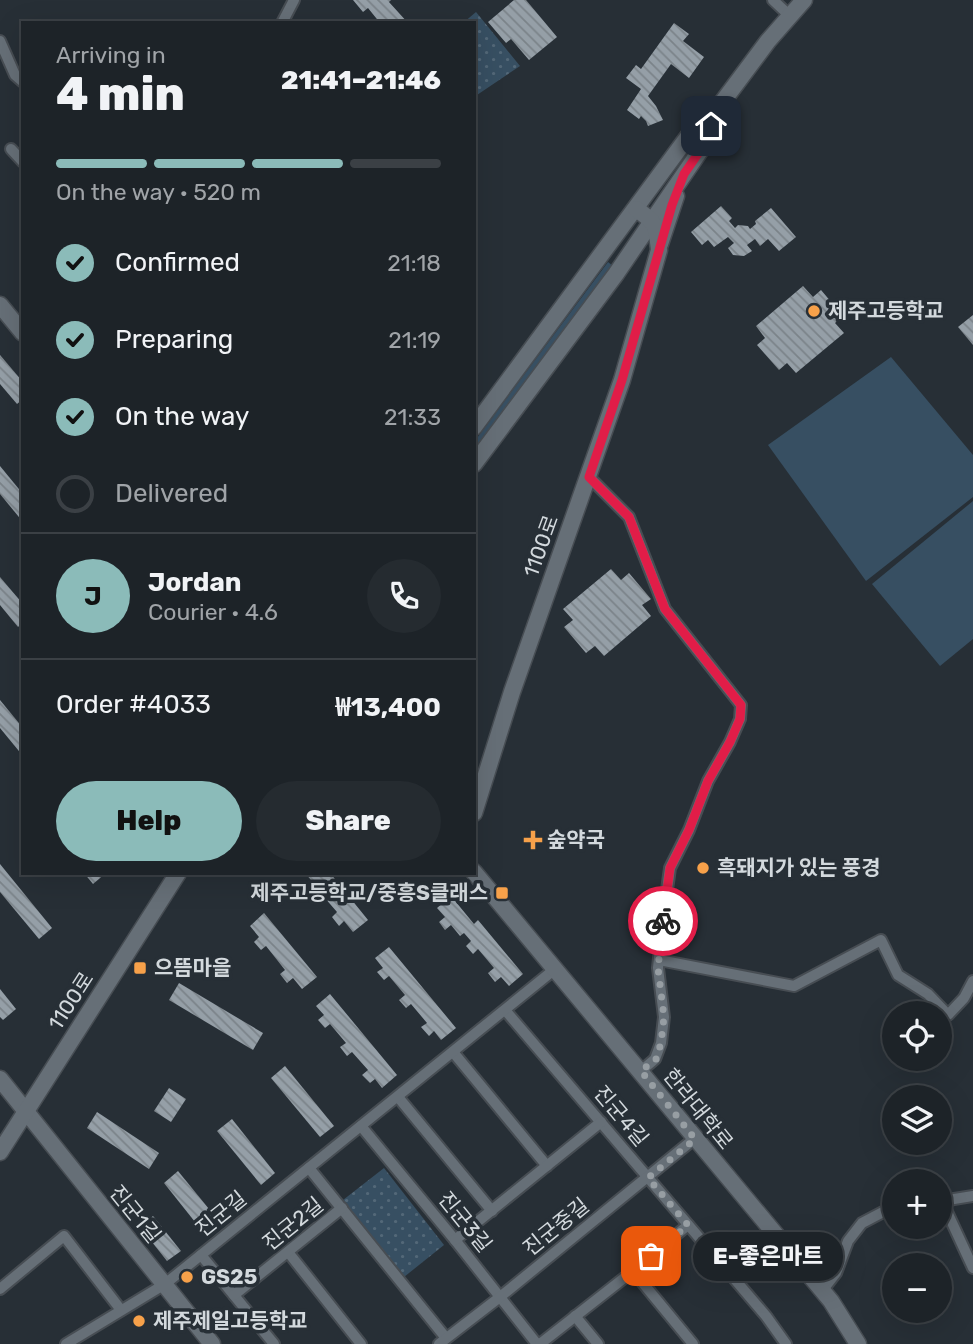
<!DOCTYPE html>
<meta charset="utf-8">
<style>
body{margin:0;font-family:Rubik,"Noto Sans KR",sans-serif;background:#252b30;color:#f1f3f6;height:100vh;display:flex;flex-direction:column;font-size:26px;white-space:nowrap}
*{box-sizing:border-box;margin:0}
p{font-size:23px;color:#a0a4a8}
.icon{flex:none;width:38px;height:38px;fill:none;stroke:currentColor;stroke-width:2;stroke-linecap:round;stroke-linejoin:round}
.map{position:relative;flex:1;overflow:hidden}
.details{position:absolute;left:21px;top:21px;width:455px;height:854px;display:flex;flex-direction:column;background:#1d2328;border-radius:0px;box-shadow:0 7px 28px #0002,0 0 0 2px #3b4045}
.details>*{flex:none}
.fabs{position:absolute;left:882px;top:1001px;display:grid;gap:14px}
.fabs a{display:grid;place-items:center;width:70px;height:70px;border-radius:50%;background:#1d2328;box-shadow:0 7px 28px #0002,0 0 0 2px #3b4045;font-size:35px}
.pin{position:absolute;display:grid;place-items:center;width:60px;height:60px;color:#fff;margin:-30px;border-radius:14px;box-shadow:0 4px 10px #0006}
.courier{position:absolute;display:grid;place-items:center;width:70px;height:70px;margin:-35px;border:5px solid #e11d48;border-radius:50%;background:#fff;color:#222;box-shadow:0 2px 9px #0007}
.bubble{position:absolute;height:49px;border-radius:24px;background:#1d2328;box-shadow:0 7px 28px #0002,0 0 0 2px #3b4045;font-size:23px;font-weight:800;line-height:49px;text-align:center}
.overview em{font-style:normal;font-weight:800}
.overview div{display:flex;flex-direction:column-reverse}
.overview{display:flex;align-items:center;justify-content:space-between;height:119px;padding:0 35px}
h1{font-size:46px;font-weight:800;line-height:52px}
.bar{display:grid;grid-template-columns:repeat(4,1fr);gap:10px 7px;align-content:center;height:84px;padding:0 35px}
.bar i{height:9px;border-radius:5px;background:#3b4045}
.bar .on{background:#8bbbb9}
.bar p{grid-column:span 4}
.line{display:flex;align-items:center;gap:18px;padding:0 35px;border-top:2px solid #3b4045}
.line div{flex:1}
.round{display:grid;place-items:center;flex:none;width:74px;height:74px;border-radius:37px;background:#252b30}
ol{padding:0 35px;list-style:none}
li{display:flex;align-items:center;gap:21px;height:77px}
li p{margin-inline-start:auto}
li .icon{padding:7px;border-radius:50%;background:#8bbbb9;color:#111;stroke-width:4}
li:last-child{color:#a0a4a8}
li i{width:38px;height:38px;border:4px solid #3b4045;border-radius:50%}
.button{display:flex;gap:14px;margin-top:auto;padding:14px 35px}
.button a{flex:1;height:80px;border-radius:42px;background:#8bbbb9;color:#111;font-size:28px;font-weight:800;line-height:80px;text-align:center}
.button a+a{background:#252b30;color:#f1f3f6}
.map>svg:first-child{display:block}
</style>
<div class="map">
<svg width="973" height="1344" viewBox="0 0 973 1344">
<defs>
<pattern id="park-dots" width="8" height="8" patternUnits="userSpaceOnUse" patternTransform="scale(1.75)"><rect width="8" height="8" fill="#374f62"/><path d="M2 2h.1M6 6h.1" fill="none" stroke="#536878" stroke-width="1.8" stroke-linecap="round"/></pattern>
<pattern id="building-back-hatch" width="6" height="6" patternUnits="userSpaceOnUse" patternTransform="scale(1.75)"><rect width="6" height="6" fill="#959fa7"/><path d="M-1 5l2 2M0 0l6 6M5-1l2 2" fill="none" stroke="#7b8389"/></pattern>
</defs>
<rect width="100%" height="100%" fill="#272f36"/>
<!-- grass -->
<g fill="#374f62">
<polygon points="608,262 613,266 474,452 474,442"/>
<polygon points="891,357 973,455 973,497 866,581 768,445"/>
<polygon points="973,501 973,639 940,666 872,584"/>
</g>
<!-- park -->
<g fill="url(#park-dots)">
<polygon points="476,12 520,66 474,97 474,23 463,23"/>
<polygon points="384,1168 444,1245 404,1277 343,1200"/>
</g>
<!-- building -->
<g fill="url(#building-back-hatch)">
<polygon points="353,0 391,0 389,2 408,23 380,23 368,8 363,12"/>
<polygon points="514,0 526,0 557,37 529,60 511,39 506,43 488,22"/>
<polygon points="674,23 689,34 683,41 704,57 689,78 671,64 648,96 656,106 663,120 648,126 646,121 641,116 639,119 627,110 641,89 626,78 636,65 641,69"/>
<polygon points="721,206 732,218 729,221 735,228 738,225 748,226 750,229 756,224 755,221 771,208 796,237 779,251 768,239 760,246 755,239 747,245 752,251 744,256 733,255 728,248 734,243 728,237 714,247 708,240 702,245 691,232"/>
<polygon points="803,286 813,297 821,290 843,316 835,323 844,333 796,373 787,363 779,370 757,345 765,338 756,326"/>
<polygon points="973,315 973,345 958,327"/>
<polygon points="0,355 23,382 23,399 17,404 0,384"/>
<polygon points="0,466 23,494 23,522 0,494"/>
<polygon points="611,569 621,580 629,573 651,599 642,605 651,616 604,656 595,646 586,653 564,627 573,620 563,609"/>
<polygon points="0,577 23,604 23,623 18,627 0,605"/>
<polygon points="0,700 23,728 23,756 0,728"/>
<polygon points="0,864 52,928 39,939 0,892"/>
<polygon points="84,873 106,873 93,884"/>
<polygon points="305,873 330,873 368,920 353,932 344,921 339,926 332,917 337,912 317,889 312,893 305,884 311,880"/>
<polygon points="451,896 474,924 478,920 523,974 509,986 501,977 495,982 488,973 494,968 478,949 473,954 466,946 471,941 464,933 460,936 451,925 445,930 439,922 445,917 437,908"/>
<polygon points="264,913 317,977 302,989 293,978 287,983 280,974 285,970 266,946 261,950 254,942 259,937 250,926"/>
<polygon points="389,947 456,1028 441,1040 434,1031 429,1036 421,1027 427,1023 411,1004 406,1008 399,1000 405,995 389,976 384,980 377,972 383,968 375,958"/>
<polygon points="179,983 263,1033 253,1050 169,1000"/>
<polygon points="0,989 16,1009 3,1020 0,1017"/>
<polygon points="330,994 397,1075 382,1088 375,1079 370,1083 362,1075 368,1070 352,1052 347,1056 340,1047 346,1043 330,1024 325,1028 318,1020 324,1015 316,1006"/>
<polygon points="285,1066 334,1126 320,1137 271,1078"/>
<polygon points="169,1088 186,1099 171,1122 154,1111"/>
<polygon points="97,1112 159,1153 149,1169 87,1128"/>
<polygon points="232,1119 275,1173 261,1185 217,1131"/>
<polygon points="178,1171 218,1220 203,1232 164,1183"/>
<polygon points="153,1216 181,1251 167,1261 140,1227"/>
</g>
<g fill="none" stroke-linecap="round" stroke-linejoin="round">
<defs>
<g id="street">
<polyline points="773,0 790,16"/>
<polyline points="282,23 294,0"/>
<polyline points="0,41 15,75 23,82"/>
<polyline points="11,149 23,162"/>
<polyline points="589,477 629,517 665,609 741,705 740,719 730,742 708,781 689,830 670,868 663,919 658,968 664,1017 661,1043 655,1059 641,1071"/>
<polyline points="659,960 794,986 881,940 898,975 928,994 948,1015 964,998 973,981"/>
<polyline points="505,1010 766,1316 786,1344"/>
<polyline points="453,1052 547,1166"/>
<polyline points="398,1097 492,1211"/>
<polyline points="361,1126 455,1240 537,1344"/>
<polyline points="309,1168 446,1338"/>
<polyline points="940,1201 942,1201 973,1268"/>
<polyline points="942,1201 973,1196"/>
<polyline points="455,1240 601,1122"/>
<polyline points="288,1252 361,1344"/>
<polyline points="201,1255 274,1344"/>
<polyline points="633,1271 693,1344"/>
<polyline points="0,1289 64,1236 121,1310"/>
<polyline points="822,1291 836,1273 848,1241 862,1223 883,1212 894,1210"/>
<polyline points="234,1295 342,1208"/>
<polyline points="575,1316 598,1344"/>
<polyline points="66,1344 165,1284 555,969"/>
<polyline points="439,1344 500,1297 694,1139"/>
<polyline points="540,1344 633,1271 688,1225"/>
</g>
<g id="secondary">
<polyline points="660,244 676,196"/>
<polyline points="0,305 23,333"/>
<polyline points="474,427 690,134 718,108 768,41 804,0"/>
<polyline points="474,464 616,274 704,145 716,113"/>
<path d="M474,813l38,-121 110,-312 37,-130c-3,-25 -2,-27 -23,-41"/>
<polyline points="474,872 831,1301 858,1344"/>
<polyline points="0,1079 212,1344"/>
<polyline points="0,1152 178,873"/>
</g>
</defs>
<!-- street casing -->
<use href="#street" stroke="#474d53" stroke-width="14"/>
<!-- secondary casing -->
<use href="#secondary" stroke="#474d53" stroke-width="19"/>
<!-- street -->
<use href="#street" stroke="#666f77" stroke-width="10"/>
<!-- secondary -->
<use href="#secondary" stroke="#666f77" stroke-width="16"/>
</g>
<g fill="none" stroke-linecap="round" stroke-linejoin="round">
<!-- done -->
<polyline stroke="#979ea3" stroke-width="7" stroke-dasharray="0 12.6" points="651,1256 688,1225 648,1178 695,1139 641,1071 656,1059 661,1043 664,1017 658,968 663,921"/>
<!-- route -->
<polyline stroke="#e11d48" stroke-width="9" points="663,921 670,868 689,830 708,781 730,742 740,719 741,705 665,609 629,517 589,477 622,380 672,205 684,174 704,145 711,126"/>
</g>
<!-- markers -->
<g fill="#f7a14a" stroke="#272f36" stroke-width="2.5">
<circle cx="814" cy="311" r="7"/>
<path d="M529.5 829.5h7v7h7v7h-7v7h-7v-7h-7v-7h7z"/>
<circle cx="703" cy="868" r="7"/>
<rect x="495" y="886" width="14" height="14" rx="3.5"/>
<rect x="133" y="961" width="14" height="14" rx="3.5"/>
<circle cx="187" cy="1277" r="7"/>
<circle cx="139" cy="1321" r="7"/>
</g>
<g text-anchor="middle" stroke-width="7" stroke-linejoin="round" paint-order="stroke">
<!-- poi labels -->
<g font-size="21" font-weight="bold" fill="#d3d9dd" stroke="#272f36" text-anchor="start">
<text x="828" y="318">제주고등학교</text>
<text x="547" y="847">숲약국</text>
<text x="717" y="875">흑돼지가 있는 풍경</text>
<text x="488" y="900" text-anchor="end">제주고등학교/중흥S클래스</text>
<text x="154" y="975">으뜸마을</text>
<text x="201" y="1284">GS25</text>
<text x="153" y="1328">제주제일고등학교</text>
</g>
<!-- street labels -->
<g font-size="21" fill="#d3d9dd" stroke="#272f36">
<text transform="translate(541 546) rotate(-70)" y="7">1100로</text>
<text transform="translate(71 1001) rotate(-57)" y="7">1100로</text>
<text transform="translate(698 1109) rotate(51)" y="7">한라대학로</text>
<text transform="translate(621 1116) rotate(50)" y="7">진군4길</text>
<text transform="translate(135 1214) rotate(51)" y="7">진군1길</text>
<text transform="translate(221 1214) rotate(-39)" y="7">진군길</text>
<text transform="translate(465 1222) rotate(51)" y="7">진군3길</text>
<text transform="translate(293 1224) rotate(-39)" y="7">진군2길</text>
<text transform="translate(556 1227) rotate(-39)" y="7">진군중길</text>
</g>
</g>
</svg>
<div class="fabs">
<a><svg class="icon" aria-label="locate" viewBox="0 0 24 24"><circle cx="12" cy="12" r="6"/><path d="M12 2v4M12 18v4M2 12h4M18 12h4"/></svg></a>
<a><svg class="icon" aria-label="layers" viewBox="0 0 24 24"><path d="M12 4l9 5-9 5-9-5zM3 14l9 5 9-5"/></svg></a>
<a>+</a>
<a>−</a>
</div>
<div class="pin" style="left:651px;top:1256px;background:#ea580c"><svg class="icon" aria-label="bag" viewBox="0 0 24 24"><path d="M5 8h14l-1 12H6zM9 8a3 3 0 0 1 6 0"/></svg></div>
<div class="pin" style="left:711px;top:126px;background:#1f2937"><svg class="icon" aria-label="home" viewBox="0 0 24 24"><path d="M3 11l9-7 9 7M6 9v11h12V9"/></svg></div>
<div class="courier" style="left:663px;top:921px"><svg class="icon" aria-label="bike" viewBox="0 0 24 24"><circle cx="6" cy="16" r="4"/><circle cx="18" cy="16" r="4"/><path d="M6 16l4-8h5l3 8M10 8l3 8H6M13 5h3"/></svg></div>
<div class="bubble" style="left:693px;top:1232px;width:150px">E-좋은마트</div>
<section class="details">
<div class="overview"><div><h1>4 min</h1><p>Arriving in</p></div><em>21:41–21:46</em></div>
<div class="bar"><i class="on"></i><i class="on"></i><i class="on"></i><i></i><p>On the way · 520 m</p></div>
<ol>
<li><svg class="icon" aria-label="check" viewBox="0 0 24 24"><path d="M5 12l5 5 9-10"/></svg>Confirmed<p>21:18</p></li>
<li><svg class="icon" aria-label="check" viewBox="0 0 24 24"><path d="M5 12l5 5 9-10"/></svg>Preparing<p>21:19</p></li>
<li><svg class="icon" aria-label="check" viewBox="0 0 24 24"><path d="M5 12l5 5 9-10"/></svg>On the way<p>21:33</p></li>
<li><i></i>Delivered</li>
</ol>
<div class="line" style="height:126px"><b class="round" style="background:#8bbbb9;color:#111">J</b><div><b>Jordan</b><p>Courier · 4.6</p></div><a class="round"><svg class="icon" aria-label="phone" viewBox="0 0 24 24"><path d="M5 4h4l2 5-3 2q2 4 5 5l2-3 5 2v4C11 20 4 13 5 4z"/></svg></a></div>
<div class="line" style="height:91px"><div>Order #4033</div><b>₩13,400</b></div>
<div class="button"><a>Help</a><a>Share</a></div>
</section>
</div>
